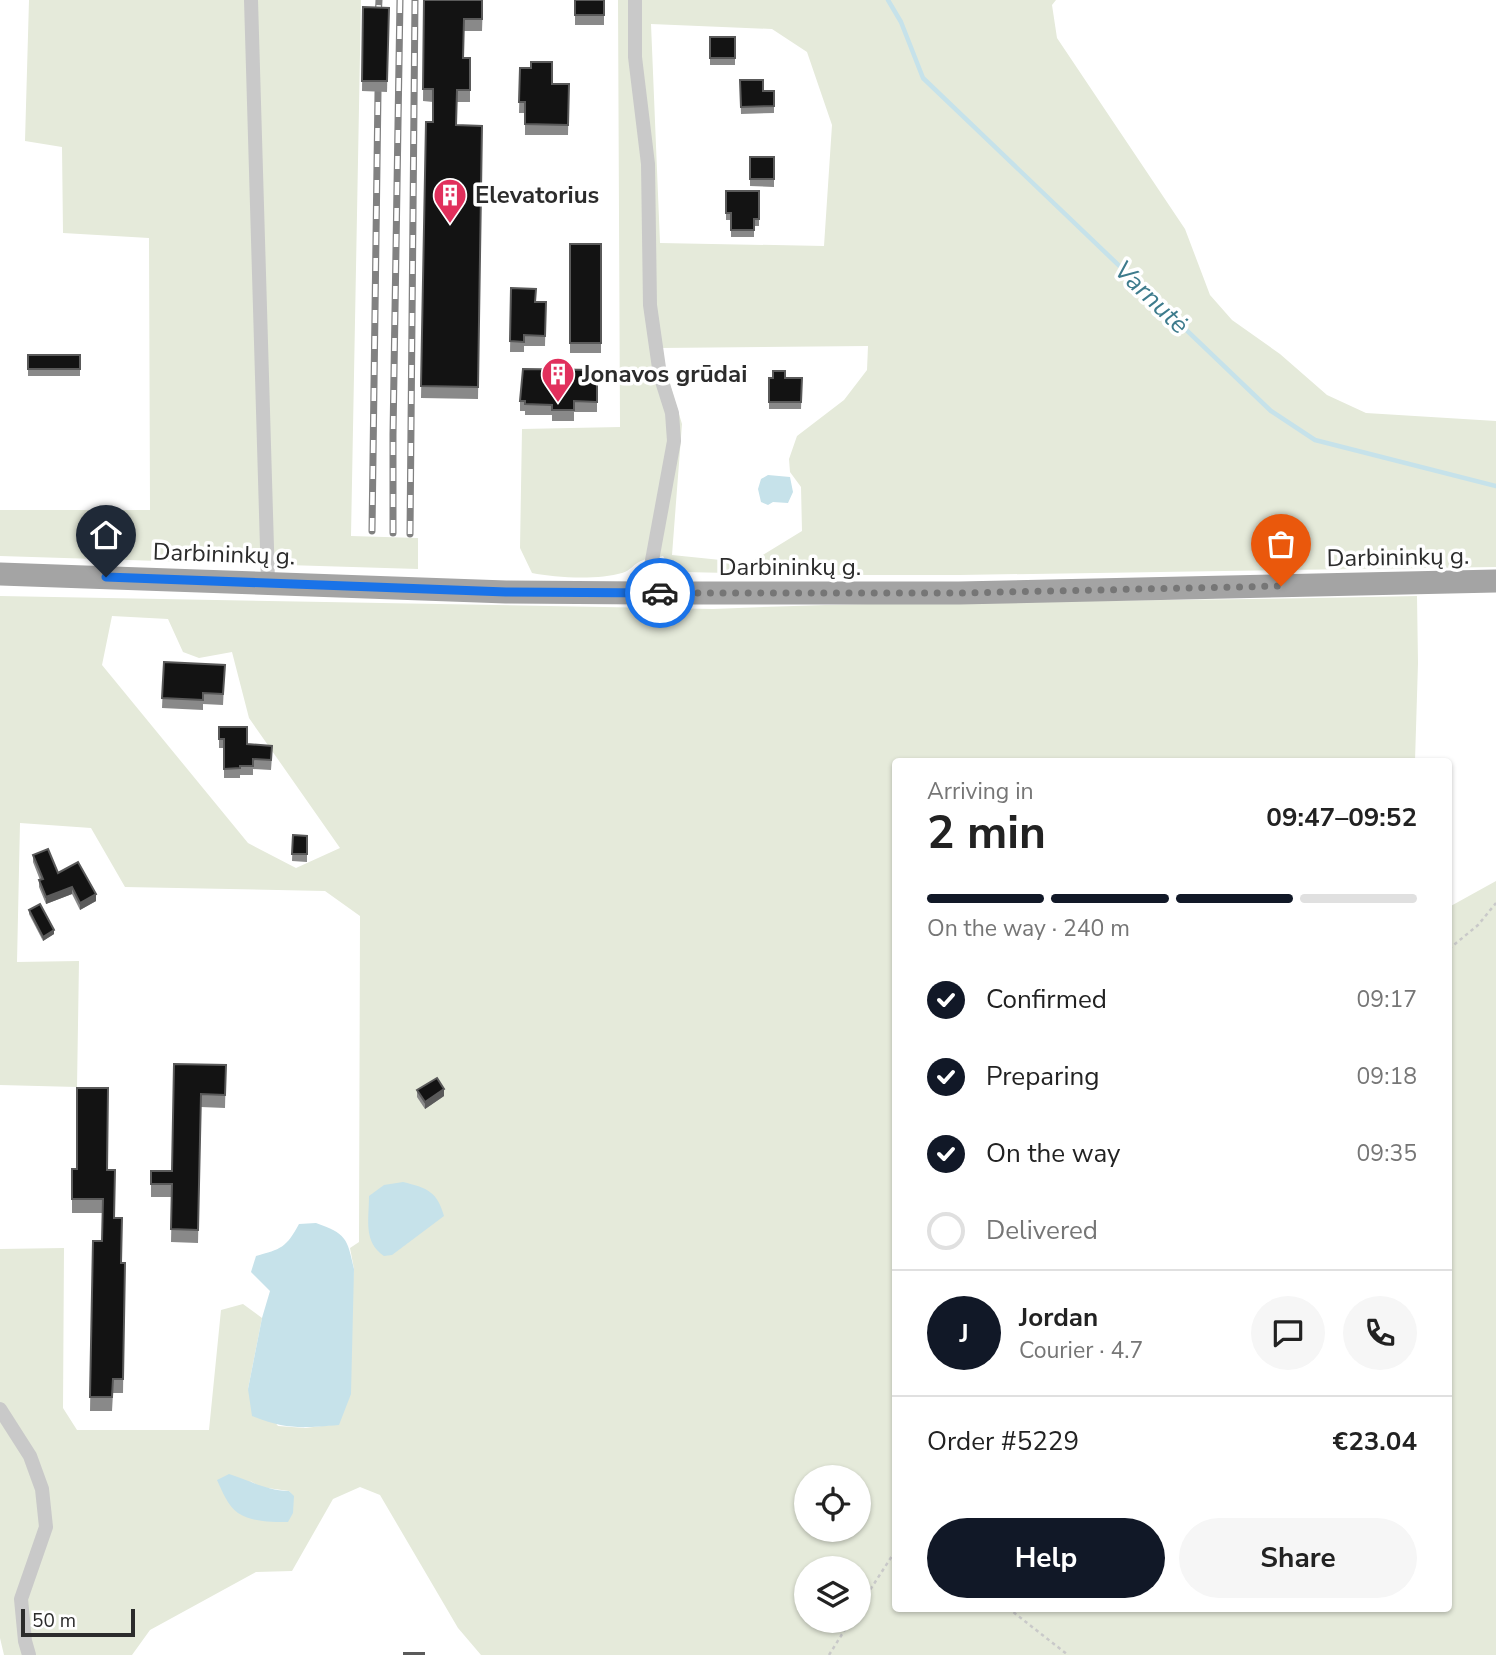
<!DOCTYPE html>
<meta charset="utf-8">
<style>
body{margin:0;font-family:"Nunito Sans",sans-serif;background:#f6f6f6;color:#222;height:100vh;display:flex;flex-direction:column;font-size:26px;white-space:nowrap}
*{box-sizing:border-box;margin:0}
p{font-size:23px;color:#767676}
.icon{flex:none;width:38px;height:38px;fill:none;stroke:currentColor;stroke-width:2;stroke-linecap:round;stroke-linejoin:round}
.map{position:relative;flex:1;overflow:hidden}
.sheet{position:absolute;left:892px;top:758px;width:560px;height:854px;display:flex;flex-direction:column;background:#fff;border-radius:7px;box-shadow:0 2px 5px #0004}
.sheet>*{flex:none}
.fabs{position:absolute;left:794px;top:1465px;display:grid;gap:14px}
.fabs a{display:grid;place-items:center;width:77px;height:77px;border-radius:50%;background:#fff;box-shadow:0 2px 5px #0004;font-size:35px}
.scale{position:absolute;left:21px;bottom:18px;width:114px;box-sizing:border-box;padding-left:7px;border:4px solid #2c2c2c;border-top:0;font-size:19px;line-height:24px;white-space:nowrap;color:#2c2c2c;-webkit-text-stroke:5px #fff;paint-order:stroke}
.pin{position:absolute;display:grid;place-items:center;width:60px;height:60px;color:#fff;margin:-72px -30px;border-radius:50% 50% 50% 0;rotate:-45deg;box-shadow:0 0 7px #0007}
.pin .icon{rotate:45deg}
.courier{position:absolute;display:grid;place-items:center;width:70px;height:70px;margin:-35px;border:5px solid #1a73e8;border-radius:50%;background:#fff;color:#222;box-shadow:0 2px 9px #0007}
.summary em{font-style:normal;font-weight:700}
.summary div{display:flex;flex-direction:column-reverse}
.summary{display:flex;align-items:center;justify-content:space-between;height:119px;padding:0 35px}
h1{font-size:46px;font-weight:700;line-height:52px}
.bar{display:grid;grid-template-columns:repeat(4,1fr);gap:10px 7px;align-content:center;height:84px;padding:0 35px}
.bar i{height:9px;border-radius:5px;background:#e0e0e0}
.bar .current{background:#111827}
.bar p{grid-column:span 4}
.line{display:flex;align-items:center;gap:18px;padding:0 35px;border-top:2px solid #e0e0e0}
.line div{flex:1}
.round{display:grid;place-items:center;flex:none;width:74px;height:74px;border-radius:37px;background:#f6f6f6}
ol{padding:0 35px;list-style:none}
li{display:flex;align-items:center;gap:21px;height:77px}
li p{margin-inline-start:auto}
li .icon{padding:7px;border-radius:50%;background:#111827;color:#fff;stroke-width:4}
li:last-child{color:#767676}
li i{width:38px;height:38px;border:4px solid #e0e0e0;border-radius:50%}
.action{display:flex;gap:14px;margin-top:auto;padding:14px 35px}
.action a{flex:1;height:80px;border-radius:42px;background:#111827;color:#fff;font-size:28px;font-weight:700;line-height:80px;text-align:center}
.action a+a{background:#f6f6f6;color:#222}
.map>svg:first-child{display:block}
</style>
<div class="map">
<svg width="1496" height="1655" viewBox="0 0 1496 1655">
<rect width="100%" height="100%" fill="#fff"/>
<!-- green -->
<g fill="#e5eada" fill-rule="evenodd">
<polygon points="29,0 361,0 351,536 418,538 418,569 0,556 0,510 150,510 149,238 63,233 62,147 25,141"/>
<path d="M618,0h438l-4,5 5,33 128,191 25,66 22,25 48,34 47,41 39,18 130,8v146l-537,8h-134l-142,-3 -13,-4 -7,-12c-7,2 -16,2 -22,5 -7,3 -11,10 -19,12 -23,7 -66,5 -90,0l-12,-25 2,-119 98,-2zM651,24l121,5 35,23 25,73 -8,121 -164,-3zM868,346l-1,24 -23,30 -47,36 -8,23 1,13 11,15 1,44 -52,32 -78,-8 10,-131 -23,-76z"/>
<path d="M0,596l713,13c234,-10 469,-7 704,-13l1,67 -3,98h-519v847h553v-701l47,-26v774h-1015l-23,-27 -78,-133 -20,-8 -27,12 -41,72 -36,1 -106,58 -18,25h-128l-4,-17v-389l64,-1 -1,160 14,22h132l12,-120 22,-6 19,14 -14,71 30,37 27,2 34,-4 15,-155 -4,-21 9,-6 1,-326 -35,-25 -200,-4 -34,-59 -71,-5 -3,139 62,-1 -2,126 -77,-2zM112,616l56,3 15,33 16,6 33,-6 17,66 91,130 -44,20 -48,-25 -146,-178zM807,1477h52v53h-52zM249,1480l11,7 29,4 4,5v17zM807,1568h52v52h-52z"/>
</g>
<!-- water -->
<g fill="#c6e2ea">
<polygon points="768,475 790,477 793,492 788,503 773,502 768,505 761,502 758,489 761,479"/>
<path d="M403,1182c24,6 34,9 41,34l-52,39 -8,1c-21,-14 -15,-37 -15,-60l15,-11z"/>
<path d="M316,1223c30,11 31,14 38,46l-3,125 -12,31c-37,3 -52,5 -87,-9l-4,-27 14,-71 8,-27 -19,-19 5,-16c25,-7 30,-8 43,-32z"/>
<path d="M229,1474c22,7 36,16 60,17l5,5 -1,17 -5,9c-15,0 -37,0 -50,-9 -10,-7 -16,-22 -21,-33z"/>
</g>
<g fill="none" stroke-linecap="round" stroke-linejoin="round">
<!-- stream -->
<polyline stroke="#c6e2ea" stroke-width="4.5" points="888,0 901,22 923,78 1271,411 1315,440 1496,486"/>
<!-- path -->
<g stroke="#c9c9c9" stroke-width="2.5" stroke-dasharray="3.5 3.5" stroke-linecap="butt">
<polyline points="1449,949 1478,925 1496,903"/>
<polyline points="859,1607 892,1556 896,1555"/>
<polyline points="1008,1608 1068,1655"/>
<polyline points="829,1655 851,1620"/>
</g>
<!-- street -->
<g stroke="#c9c9c9" stroke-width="14">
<polyline points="251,0 268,582"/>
<polyline points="635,0 635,57 648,164 650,305 660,375 672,413 674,441 646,593"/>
<polyline points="0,1409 30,1456 42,1489 46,1527 21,1599 25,1641 29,1655"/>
</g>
<!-- primary -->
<polyline stroke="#a4a4a4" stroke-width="23" points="0,574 506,592 646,593 959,593 1496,581"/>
<defs>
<g id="rail">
<polyline points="378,18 379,0"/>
<polyline points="372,531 378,92"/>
<polyline points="393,533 393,435 400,0"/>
<polyline points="410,534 415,0"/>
</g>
</defs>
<!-- rail casing -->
<use href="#rail" stroke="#818181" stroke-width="7"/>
<!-- rail -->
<use href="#rail" stroke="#fff" stroke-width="4.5" stroke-dasharray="13" stroke-linecap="butt"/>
</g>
<!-- wall -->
<g fill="#898989">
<polygon points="424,0 483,0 482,31 464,31 464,58 470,58 470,102 457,102 457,125 482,126 478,399 421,398 426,122 433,122 433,102 423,101"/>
<rect x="575" y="0" width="29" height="25"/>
<polygon points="363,7 389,8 387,92 362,91"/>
<rect x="710" y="37" width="25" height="28"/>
<polygon points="520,68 552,84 569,84 568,135 525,135 525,113 519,113"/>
<polygon points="740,80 763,91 774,91 774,113 741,114"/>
<polygon points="750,157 774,157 774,187 750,186"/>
<polygon points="726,191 759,191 759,226 754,226 754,237 731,237 731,220 726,220"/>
<rect x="570" y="244" width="31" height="109"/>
<polygon points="511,288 536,302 546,302 545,346 524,346 524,352 510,352"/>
<rect x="28" y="355" width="52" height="21"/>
<polygon points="597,370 597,412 574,412 574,421 552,421 552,415 525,415 525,411 520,411 520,401"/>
<polygon points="769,378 802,378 801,409 769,409"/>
<polygon points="164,662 225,665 223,705 203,704 203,710 162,708"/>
<polygon points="219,727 247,744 272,756 271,770 253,769 253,775 240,775 240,778 224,778 224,748 219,748"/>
<polygon points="293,835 307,836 307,862 292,861"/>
<polygon points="33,855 58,873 96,901 80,910 72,894 46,904 39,887 39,880 40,880 33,862"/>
<polygon points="29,910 54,934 43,941 29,914"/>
<polygon points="174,1064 226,1065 225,1108 201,1107 198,1243 171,1242 172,1197 151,1197 151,1171 172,1171"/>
<polygon points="417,1090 444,1096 425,1109 417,1097"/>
<polygon points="72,1169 107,1170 122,1263 125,1263 123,1393 113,1393 112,1411 90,1411 93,1241 102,1241 102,1213 72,1213"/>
</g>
<!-- shaded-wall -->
<g fill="#5a5a5a">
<polygon points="72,887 72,894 46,904 46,897"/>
<polygon points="96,894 96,901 80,910 80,903"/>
<polygon points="54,930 54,934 43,941 43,937"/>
<polygon points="444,1089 444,1096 425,1109 425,1102"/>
</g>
<!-- building -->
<g fill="#131313" stroke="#5a5a5a" stroke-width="2">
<polygon points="424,0 482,0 482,19 464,19 463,58 470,58 470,90 457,90 456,125 482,126 478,387 421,386 426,122 433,122 433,89 423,89"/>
<rect x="575" y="0" width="29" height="15"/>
<polygon points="363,7 389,8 387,81 362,81"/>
<rect x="710" y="37" width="25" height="21"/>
<polygon points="531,62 552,62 552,84 569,84 568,125 525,124 525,102 519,102 520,68 531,68"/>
<polygon points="740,80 763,80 763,91 774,91 774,106 741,107"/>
<rect x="750" y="157" width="24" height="22"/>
<polygon points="726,191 759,191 759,219 754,219 754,230 731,230 731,213 726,213"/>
<rect x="570" y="244" width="31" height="99"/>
<polygon points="511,288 536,289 535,302 546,302 545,336 524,335 524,342 510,341"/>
<rect x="28" y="355" width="52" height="14"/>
<polygon points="523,369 597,370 597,402 574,401 574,410 552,410 552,405 525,404 525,401 520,401"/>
<polygon points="773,371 785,371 785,378 802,378 801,402 769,402 769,378 773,378"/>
<polygon points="164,662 225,665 223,694 203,693 203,700 162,698"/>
<polygon points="219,727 247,727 247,744 272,746 271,760 253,759 253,766 240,766 240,768 224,769 224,739 219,739"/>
<polygon points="293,835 307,836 307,854 292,854"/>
<polygon points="48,849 58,873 78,862 96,894 80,903 72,887 46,897 39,880 43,879 33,855"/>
<polygon points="40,904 54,930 43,937 29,910"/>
<polygon points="174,1064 226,1065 225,1095 201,1094 198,1230 171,1229 172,1184 151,1184 151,1171 172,1171"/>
<polygon points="437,1078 444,1089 425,1102 417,1090"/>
<polygon points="77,1088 108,1088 107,1170 115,1170 114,1218 122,1218 121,1263 125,1263 123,1379 113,1379 112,1397 90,1397 93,1241 102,1241 103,1199 72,1199 72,1169 77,1169"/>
<rect x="404" y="1653" width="20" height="2"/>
</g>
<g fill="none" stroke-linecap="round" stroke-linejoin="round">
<!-- done -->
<polyline stroke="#767676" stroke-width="7" stroke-dasharray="0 12.6" points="660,593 959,593 1281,586"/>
<!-- route -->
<polyline stroke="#1a73e8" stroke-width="9" points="106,577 506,592 660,593"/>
</g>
<!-- icons -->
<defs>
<symbol id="building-pin" viewBox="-11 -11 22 30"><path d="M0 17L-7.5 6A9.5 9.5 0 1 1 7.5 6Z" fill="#e1305c" stroke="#fff"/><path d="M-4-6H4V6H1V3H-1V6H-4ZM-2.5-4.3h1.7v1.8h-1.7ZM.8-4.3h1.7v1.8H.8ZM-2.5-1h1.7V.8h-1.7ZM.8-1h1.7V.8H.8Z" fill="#fff"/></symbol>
</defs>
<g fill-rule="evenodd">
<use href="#building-pin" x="431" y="176" width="38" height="52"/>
<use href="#building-pin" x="539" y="355" width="38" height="52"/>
</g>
<g text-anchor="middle" stroke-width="7" stroke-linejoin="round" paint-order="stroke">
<!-- poi labels -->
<g font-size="24" font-weight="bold" fill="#2c2c2c" stroke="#fff" text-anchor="start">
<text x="475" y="203">Elevatorius</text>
<text x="582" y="382">Jonavos grūdai</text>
</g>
<!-- street labels -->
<g font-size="24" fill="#2c2c2c" stroke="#fff">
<text transform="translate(224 554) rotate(2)" y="8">Darbininkų g.</text>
<text transform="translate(1398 557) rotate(-1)" y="8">Darbininkų g.</text>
<text x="790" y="575">Darbininkų g.</text>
</g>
<!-- water labels -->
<g font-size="26" font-style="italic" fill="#3d7b8c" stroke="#fff">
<text transform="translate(1152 297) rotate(44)" y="9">Varnutė</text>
</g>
</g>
</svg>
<div class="fabs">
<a><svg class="icon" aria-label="locate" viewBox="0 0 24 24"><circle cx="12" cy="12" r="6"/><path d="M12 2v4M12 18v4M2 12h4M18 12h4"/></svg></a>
<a><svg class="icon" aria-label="layers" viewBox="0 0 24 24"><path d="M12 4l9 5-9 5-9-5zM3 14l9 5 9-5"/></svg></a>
</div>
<div class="scale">50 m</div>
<div class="pin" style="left:1281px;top:586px;background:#ea580c"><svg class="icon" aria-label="bag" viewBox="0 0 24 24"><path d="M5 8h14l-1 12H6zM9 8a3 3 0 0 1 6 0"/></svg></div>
<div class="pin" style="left:106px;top:577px;background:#1f2937"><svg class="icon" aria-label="home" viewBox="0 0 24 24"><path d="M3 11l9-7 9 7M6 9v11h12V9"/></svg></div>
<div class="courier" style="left:660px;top:593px"><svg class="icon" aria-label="car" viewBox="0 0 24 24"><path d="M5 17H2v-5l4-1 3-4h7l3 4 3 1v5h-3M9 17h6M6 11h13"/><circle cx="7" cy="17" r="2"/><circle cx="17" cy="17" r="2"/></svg></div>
<section class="sheet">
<div class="summary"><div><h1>2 min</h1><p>Arriving in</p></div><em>09:47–09:52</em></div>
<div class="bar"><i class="current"></i><i class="current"></i><i class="current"></i><i></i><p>On the way · 240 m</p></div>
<ol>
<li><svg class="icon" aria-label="check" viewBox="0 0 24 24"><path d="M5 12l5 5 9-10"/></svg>Confirmed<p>09:17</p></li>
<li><svg class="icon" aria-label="check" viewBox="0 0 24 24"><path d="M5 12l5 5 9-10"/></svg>Preparing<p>09:18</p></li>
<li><svg class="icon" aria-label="check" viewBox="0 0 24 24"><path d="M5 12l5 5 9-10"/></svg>On the way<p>09:35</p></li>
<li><i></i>Delivered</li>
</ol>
<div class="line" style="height:126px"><b class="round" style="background:#111827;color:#fff">J</b><div><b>Jordan</b><p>Courier · 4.7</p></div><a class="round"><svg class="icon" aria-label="chat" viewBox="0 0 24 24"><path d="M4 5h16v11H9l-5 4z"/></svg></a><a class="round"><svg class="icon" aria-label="phone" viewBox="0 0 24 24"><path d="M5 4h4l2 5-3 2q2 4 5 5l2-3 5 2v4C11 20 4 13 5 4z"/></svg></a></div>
<div class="line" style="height:91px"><div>Order #5229</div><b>€23.04</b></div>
<div class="action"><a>Help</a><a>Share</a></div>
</section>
</div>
